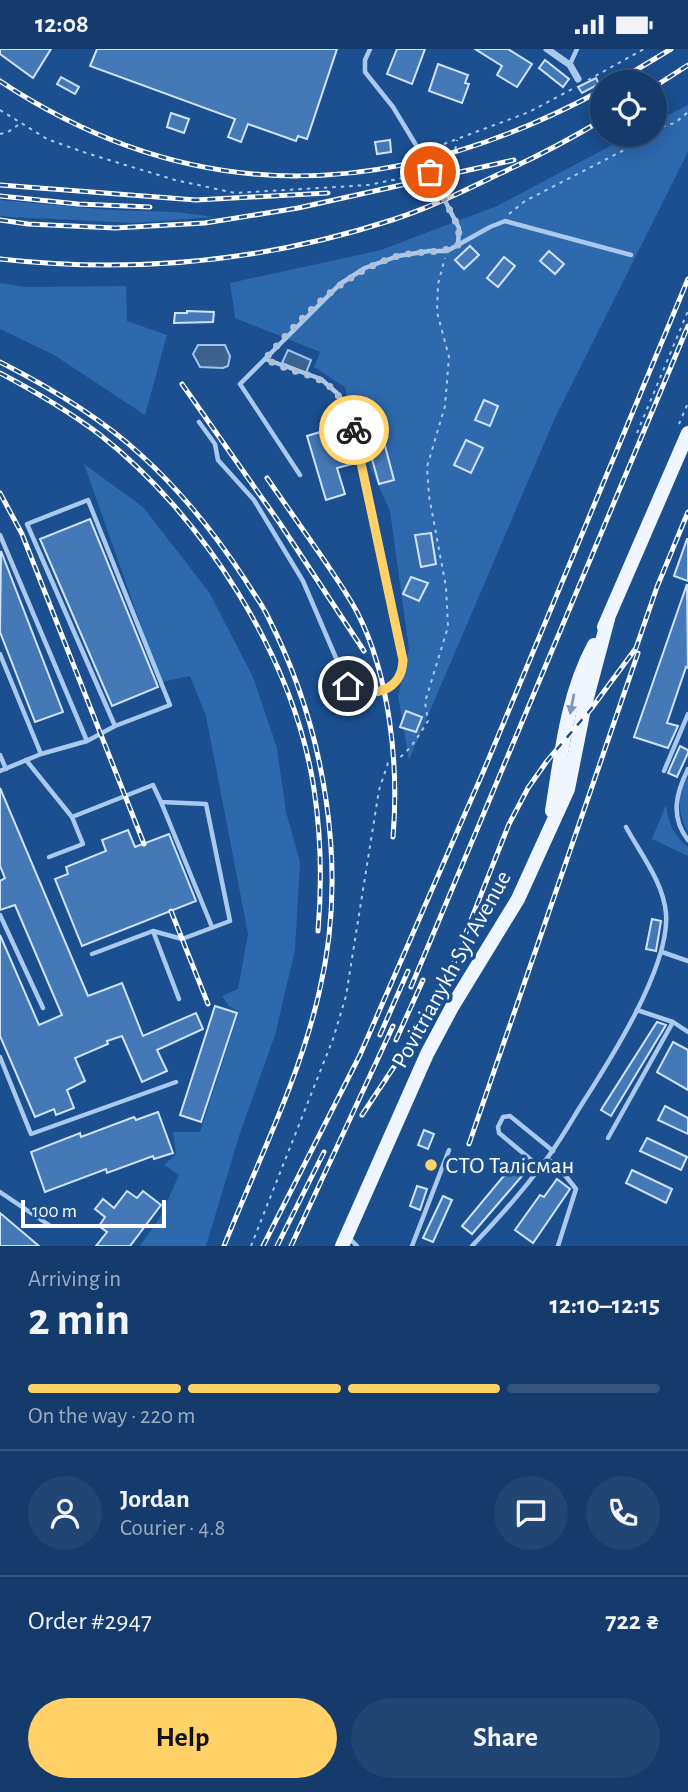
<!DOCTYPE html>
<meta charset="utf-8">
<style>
body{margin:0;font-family:"Alegreya Sans",sans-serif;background:#214673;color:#f1f3f6;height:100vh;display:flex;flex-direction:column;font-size:26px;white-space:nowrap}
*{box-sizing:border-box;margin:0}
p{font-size:23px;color:#9dadc1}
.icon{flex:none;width:38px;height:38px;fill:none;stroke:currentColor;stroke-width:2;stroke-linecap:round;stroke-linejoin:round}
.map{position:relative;height:1197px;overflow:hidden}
.side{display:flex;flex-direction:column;background:#143b6b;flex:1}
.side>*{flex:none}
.fabs{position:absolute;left:590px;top:21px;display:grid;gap:14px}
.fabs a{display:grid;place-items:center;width:77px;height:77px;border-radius:50%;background:#143b6b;box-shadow:0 4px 18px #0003,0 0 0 2px #33557e;font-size:35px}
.scale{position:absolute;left:21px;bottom:18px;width:145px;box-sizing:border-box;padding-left:7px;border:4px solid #fff;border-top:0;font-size:19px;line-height:24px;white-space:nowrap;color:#fff;-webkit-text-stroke:5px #1b4f8f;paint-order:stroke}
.pin{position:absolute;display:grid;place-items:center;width:60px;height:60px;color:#fff;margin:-30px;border:4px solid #fff;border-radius:50%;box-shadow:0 2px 7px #0007}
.courier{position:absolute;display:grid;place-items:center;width:70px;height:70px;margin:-35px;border:5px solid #ffd166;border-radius:50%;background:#fff;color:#222;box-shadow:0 2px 9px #0007}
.headline em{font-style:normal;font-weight:700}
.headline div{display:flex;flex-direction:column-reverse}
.headline{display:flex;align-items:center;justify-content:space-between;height:119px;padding:0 28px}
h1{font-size:46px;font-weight:700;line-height:52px}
.bar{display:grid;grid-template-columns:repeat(4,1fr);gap:10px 7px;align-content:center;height:84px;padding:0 28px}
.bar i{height:9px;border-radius:5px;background:#33557e}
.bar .current{background:#ffd166}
.bar p{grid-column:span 4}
.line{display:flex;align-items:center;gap:18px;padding:0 28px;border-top:2px solid #33557e}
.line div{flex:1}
.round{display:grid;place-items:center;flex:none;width:74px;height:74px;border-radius:37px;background:#214673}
.button{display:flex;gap:14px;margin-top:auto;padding:14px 28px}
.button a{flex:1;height:80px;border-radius:42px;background:#ffd166;color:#111;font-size:28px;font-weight:700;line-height:80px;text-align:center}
.button a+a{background:#214673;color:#f1f3f6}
.status{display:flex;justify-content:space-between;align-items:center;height:49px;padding:0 35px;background:#143b6b;direction:ltr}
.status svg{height:19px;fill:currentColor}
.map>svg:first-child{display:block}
</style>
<div class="status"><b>12:08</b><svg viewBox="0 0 49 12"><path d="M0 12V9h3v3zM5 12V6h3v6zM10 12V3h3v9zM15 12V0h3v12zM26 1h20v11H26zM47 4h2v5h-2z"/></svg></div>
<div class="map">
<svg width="688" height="1197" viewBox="0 0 688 1197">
<rect width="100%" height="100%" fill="#1b4f8f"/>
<!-- green -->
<g fill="#2e69ad">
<polygon points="688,56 688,103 555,369 409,711 398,647 409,600 390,462 354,383 345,338 314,318 320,303 235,269 230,234 381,201 497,157 631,86 654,86 655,73"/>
<polygon points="0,151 110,161 176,163 215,168 135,174 12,168 0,167"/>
<polygon points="0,234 25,238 126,237 127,272 167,286 145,366 54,306 0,280"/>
<polygon points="84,415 143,458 209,543 253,628 277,699 286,763 300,813 295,901 275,986 239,1087 206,1197 140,1197 160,1168 179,1126 164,1116 176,1105 173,1083 200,1083 239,963 229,957 222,947 238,940 248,885 206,667 190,627 161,633"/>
<path d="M688,728v55c-10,-16 -12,-39 0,-55z"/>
<path d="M666,756c2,18 8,31 22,42v9l-36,-17z"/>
</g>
<!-- water -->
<g fill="#3c6290" stroke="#9cc4f0" stroke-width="2">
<polygon points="198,296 225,296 230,307 228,317 223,319 200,318 193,305"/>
<polygon points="288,301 311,311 306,324 282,314"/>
</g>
<!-- building -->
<g fill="#4478b7" stroke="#cfe3fa" stroke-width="2">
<polygon points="0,0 51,0 33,29 0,5"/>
<polygon points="97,0 337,0 307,90 298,87 296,92 248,75 241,93 228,88 235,70 90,17"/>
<polygon points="397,0 425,0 412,35 387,25"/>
<polygon points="475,0 508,0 532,15 517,38 497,26 502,17"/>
<polygon points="545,11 569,30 563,38 539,19"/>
<polygon points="438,15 468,26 465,34 469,35 462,54 429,42"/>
<polygon points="61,28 79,38 75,45 57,35"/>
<polygon points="596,29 599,35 582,44 578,38"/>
<polygon points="171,64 189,70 184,84 167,78"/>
<polygon points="390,91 391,103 377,105 375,93"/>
<polygon points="470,197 479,206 464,220 455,211"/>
<polygon points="549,202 564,215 555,225 540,212"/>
<polygon points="504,208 515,217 498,238 487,229"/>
<polygon points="187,262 214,263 213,273 174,274 175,264 187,264"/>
<polygon points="484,351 498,357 490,377 475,371"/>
<polygon points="345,372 356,414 337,419 345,445 326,451 307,387 333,379 332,376"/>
<polygon points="466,391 483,399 471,424 454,416"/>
<polygon points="384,393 394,431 379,435 372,410 365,411 362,399"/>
<polygon points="90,470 158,638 112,657 40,490"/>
<polygon points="431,484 436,515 421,518 415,486"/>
<polygon points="687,490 688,490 688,532 674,527"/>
<polygon points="1,502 63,663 35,673 0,583"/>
<polygon points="411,528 428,534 419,552 403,545"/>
<polygon points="687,535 688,619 686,618 667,674 678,677 668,699 634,688"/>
<polygon points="406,662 422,668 416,683 400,678"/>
<polygon points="680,697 688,701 688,704 677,728 668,724"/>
<polygon points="0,739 88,947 122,934 143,987 196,964 203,980 157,1001 167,1022 142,1033 122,987 107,992 108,995 75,1009 85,1032 67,1041 74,1059 56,1066 54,1060 35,1068 0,987 0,886 39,976 62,966 15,856 0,861 0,832 5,829 0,817"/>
<polygon points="128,781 135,798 169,785 196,852 82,897 55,830 68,825 66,818 106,802 102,791"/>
<polygon points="652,870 661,872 656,902 646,900"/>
<polygon points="215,957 237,964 201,1073 180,1066"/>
<polygon points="657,973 666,976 611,1067 601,1061"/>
<polygon points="673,993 688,1001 688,1041 657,1023"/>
<polygon points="665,1057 688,1069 688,1085 658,1071"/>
<polygon points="158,1063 173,1104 154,1110 153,1107 107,1124 106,1120 45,1143 31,1103 80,1084 81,1088 134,1068 136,1071"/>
<polygon points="424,1081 434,1085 428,1100 418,1096"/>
<polygon points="647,1089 687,1108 681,1121 640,1102"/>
<polygon points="517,1111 528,1120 472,1185 462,1177"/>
<polygon points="632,1121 672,1140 666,1154 626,1134"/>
<polygon points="557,1130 570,1140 533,1194 515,1181 540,1146 544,1148"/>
<polygon points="417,1137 427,1140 420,1161 410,1157"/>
<polygon points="127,1142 137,1149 143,1142 161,1156 130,1197 96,1197 107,1183 99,1177 105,1168 95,1160 103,1150 114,1159"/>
<polygon points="443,1147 452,1151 433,1193 423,1189"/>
<polygon points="0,1164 39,1197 0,1197"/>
</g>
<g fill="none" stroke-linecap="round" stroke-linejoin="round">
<!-- path -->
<g stroke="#a9c9ee" stroke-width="2" stroke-dasharray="3.5 5" stroke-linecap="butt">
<polyline points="588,31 644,0"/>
<polyline points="0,61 47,90 86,104 175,131 235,144 368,136 423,125"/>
<polyline points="654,80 675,74 688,63"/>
<polyline points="0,85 8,83 21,74"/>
<polyline points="428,101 529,63 574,39"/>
<path d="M449,121h-3c1,-11 11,-18 11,-30"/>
<polyline points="439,122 446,121"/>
<polyline points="509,165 525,152 630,98 644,86"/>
<polyline points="679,375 688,354"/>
<polyline points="637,384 688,262"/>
<path d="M251,1197l82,-207 13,-43 33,-206 9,-27c19,-5 30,-27 40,-42l-3,-19 23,-75 -2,-40 -17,-91 -2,-29 18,-61 4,-49 -12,-45 1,-28 7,-26"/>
</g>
<!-- lane -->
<g stroke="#a9c9ee" stroke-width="4.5">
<polyline points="370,0 365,11 365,23 393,58 419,101 459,179 458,196"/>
<polyline points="570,15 577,0"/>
<polyline points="265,310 240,335 300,426"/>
<path d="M199,373l16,22 3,16 36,40 49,81 45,105c25,13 54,6 55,-25l-50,-234 -14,-32 -18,-16 -56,-20 75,-75 25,-16 33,-12 31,-5h18l43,-24 15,-6 126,34"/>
<polyline points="0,486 87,692"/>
<polyline points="0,605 41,705"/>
<polyline points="0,706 6,720"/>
<polyline points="26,711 72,768 153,736 161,753 206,755 230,872 182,890 153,882 92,905"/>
<path d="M688,720c-12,24 -18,48 0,71"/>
<polyline points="0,722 41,705 87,692 115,677 170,656 88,451 27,475 115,677"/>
<polyline points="664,722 688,665"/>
<polyline points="161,753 212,878"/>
<polyline points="49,808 83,795 72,768"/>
<polyline points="0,866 43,959"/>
<polyline points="153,882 179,950"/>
<polyline points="662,903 688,912"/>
<polyline points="637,961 673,973 688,983"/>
<polyline points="0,1008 31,1085 176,1033"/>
<polyline points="608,1089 673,973"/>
<polyline points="547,1110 557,1116 576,1140 558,1197"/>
<polyline points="541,1119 499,1084 498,1078 503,1068 510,1067 553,1102"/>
<polyline points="0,1143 49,1176"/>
<polyline points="348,1188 357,1197"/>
<polyline points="412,1197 449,1101"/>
<path d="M472,1197c26,-27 51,-55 73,-85 13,-17 24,-36 35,-54 29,-45 90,-140 86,-193 -2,-31 -26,-61 -40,-87"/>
</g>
<!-- street -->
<polyline stroke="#a9c9ee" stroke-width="7" points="547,0 570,16 578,30"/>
<!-- primary -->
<g stroke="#f0f6ff" stroke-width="14">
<polyline points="604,578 688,384"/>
<path d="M552,762c9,-56 15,-116 42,-166"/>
<polyline points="342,1197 427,1005 452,958 518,850 568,740 584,660 608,570"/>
</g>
<defs>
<g id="rail">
<path d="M0,32c198,131 398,119 602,9"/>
<polyline points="616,33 671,0"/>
<polyline points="654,38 688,16"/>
<polyline points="0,136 196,151 328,144"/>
<polyline points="0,147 78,155 150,158"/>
<polyline points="0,171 28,175 115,179 205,174 298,159 514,111"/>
<path d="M0,210c134,15 263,3 392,-39 37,-12 72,-29 107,-46 35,-16 70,-34 103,-54"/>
<path d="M0,313c49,25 100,55 141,93 41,37 75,80 105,126 7,12 16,23 22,36 57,112 81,252 51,376 -20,87 -62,170 -95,253"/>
<path d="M0,324c34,18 68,38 99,61 104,81 195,224 215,355 7,46 8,95 4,142"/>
<polyline points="182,335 281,476 364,602"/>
<path d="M267,429c18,26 37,53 55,79 12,18 25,36 35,55 33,64 42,154 36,225"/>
<polyline points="0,444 22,485 144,795"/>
<polyline points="171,862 208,955"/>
<polyline points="411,938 688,277"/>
<polyline points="380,986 408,922"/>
<polyline points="396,991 423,931"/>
<polyline points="362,1066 435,956 452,919 509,775 528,739 547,712 591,660 636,599 657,538 688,463"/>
<polyline points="469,1095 638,604"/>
<polyline points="263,1197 360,1006 484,721 688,230"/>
<polyline points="277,1197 324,1103"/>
<polyline points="291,1197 393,977"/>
</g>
</defs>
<!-- rail casing -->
<use href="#rail" stroke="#fff" stroke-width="5"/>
<!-- rail -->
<use href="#rail" stroke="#1b4f8f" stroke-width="2.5" stroke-dasharray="8" stroke-linecap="butt"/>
</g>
<!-- one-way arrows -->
<defs><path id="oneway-solid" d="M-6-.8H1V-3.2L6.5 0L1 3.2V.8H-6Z" transform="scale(1.75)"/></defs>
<use fill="#7b9ac1" href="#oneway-solid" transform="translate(572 655) rotate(101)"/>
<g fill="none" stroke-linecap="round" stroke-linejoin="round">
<!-- done -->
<path stroke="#afc1d8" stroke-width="7" stroke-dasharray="0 12.6" d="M354,381c-20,-63 -42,-47 -89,-71 37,-42 75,-85 130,-102 21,-7 44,-2 63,-12l1,-17 -29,-56"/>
<!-- route -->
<path stroke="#ffd166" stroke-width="9" d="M348,637c25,13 54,5 55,-26l-49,-230"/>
</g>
<!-- markers -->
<circle fill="#ffd166" stroke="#1b4f8f" stroke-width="2.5" cx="431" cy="1116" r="7"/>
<g text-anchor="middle" stroke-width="7" stroke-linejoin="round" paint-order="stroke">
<!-- street labels -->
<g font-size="24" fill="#fff" stroke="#1b4f8f">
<text transform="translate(451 920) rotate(-61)" y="8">Povitrianykh Syl Avenue</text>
</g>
<!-- poi labels -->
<g font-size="24" fill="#fff" stroke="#1b4f8f" text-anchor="start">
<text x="445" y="1124">СТО Талісман</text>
</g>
</g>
</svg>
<div class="fabs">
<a><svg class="icon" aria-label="locate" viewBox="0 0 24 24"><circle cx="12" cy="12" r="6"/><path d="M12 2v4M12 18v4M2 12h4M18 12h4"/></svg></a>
</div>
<div class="scale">100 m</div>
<div class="pin" style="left:430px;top:123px;background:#ea580c"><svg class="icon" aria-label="bag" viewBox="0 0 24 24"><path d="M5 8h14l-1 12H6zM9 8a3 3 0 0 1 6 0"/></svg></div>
<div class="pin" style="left:348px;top:637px;background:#1f2937"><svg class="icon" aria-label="home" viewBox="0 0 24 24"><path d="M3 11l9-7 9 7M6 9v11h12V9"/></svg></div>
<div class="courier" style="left:354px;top:381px"><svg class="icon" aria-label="bike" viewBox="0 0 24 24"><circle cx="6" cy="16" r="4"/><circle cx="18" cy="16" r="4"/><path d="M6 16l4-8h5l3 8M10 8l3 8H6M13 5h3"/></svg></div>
</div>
<section class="side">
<div class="headline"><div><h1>2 min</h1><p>Arriving in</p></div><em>12:10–12:15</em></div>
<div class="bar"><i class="current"></i><i class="current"></i><i class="current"></i><i></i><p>On the way · 220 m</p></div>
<div class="line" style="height:126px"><a class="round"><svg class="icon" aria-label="person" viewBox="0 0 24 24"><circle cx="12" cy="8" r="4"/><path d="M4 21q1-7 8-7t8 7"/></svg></a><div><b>Jordan</b><p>Courier · 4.8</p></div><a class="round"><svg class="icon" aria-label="chat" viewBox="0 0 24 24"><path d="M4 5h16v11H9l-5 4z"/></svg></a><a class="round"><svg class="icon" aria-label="phone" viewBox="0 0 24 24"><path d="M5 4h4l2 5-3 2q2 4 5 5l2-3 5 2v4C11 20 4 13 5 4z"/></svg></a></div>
<div class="line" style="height:91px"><div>Order #2947</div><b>722 ₴</b></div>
<div class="button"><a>Help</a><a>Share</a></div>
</section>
